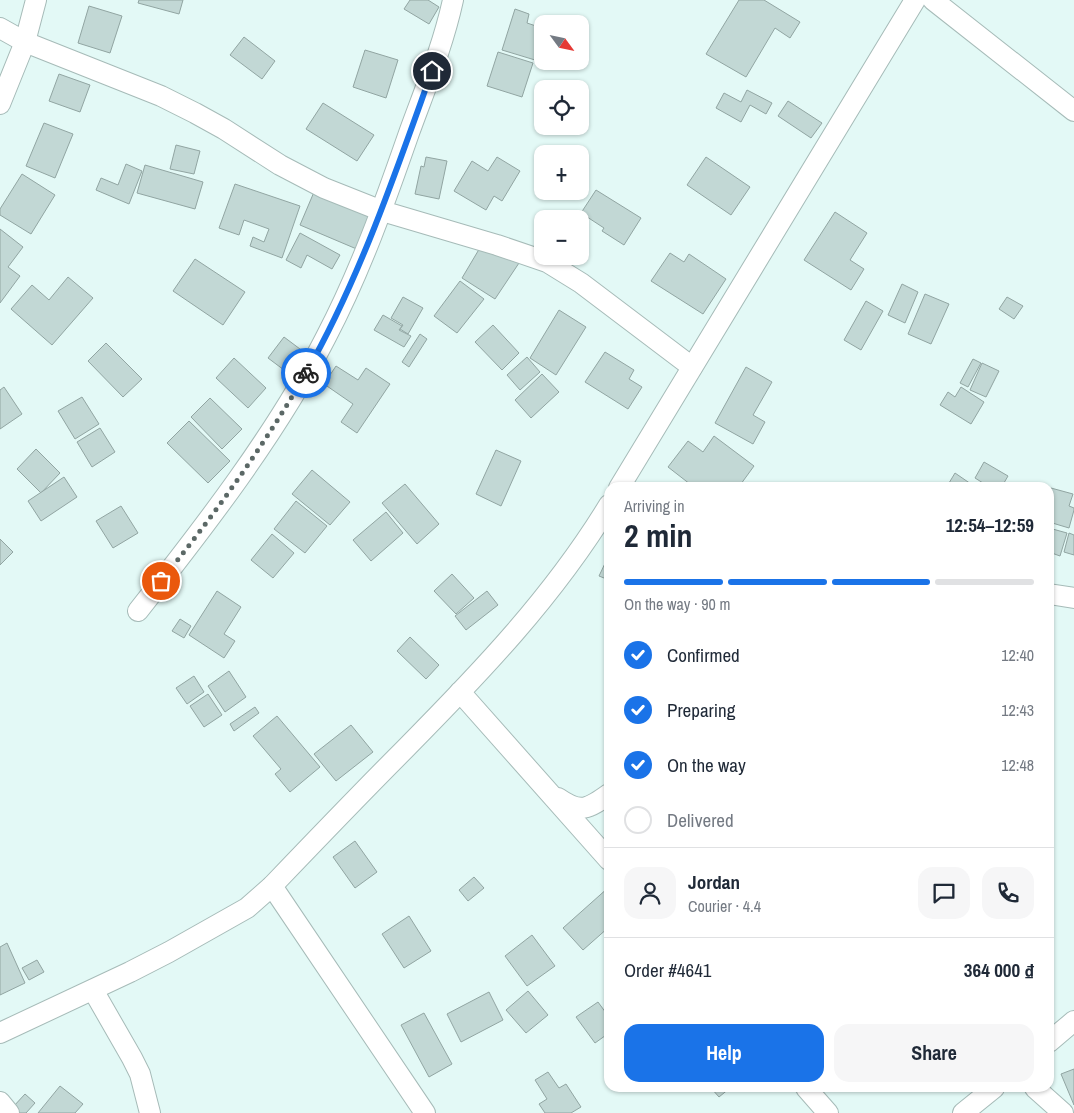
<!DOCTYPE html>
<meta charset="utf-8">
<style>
body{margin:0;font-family:"Archivo Narrow",sans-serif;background:#f6f6f7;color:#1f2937;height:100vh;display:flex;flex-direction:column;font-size:19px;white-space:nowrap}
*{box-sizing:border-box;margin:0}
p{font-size:16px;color:#747a83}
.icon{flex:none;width:28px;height:28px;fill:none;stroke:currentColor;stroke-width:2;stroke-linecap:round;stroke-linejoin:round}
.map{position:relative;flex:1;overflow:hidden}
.sheet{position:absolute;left:604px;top:482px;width:450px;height:610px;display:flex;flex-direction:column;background:#fff;border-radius:15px;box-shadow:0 1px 4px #0004}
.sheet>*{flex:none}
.needle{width:32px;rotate:123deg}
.fabs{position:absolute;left:534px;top:15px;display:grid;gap:10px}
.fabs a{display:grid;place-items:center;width:55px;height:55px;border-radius:10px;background:#fff;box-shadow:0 1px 4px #0004;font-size:25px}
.pin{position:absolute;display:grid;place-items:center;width:42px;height:42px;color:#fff;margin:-21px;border:2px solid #fff;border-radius:50%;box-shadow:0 1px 5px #0007}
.courier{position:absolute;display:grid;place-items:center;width:50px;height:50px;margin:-25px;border:4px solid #1a73e8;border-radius:50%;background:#fff;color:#222;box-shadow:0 1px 6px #0007}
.head em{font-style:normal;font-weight:700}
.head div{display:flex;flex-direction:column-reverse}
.head{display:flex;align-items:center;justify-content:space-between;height:85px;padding:0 20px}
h1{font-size:32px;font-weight:700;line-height:38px}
.bar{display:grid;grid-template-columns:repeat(4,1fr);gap:8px 5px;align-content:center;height:60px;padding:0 20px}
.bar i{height:6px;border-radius:4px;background:#e0e1e3}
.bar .on{background:#1a73e8}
.bar p{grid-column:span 4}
.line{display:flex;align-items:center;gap:12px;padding:0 20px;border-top:1px solid #e0e1e3}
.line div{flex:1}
.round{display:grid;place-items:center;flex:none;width:52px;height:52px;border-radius:15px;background:#f6f6f7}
ol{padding:0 20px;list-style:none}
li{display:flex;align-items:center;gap:15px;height:55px}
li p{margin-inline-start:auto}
li .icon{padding:5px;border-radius:50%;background:#1a73e8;color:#fff;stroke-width:4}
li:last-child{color:#747a83}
li i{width:28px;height:28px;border:2px solid #e0e1e3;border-radius:50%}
.button{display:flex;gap:10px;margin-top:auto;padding:10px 20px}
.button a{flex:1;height:58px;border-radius:15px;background:#1a73e8;color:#fff;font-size:20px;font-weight:700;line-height:58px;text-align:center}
.button a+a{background:#f6f6f7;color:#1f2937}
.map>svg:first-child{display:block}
</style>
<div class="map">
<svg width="1074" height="1113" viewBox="0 0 1074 1113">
<rect width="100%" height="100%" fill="#e3f9f6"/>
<!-- building -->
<g fill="#c2d8d5" stroke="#91a5a2">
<polygon points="139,0 183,0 179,14 138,3"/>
<polygon points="410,0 428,0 439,7 429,24 404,9"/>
<polygon points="739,0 764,0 800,22 790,38 775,28 746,77 706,54"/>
<polygon points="89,6 122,16 110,53 78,43"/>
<polygon points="515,9 529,14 527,23 542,28 542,36 535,60 502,50"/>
<polygon points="244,37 275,61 262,79 230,55"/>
<polygon points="365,50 398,60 386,98 353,87"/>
<polygon points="498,52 533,63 522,97 487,86"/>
<polygon points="59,74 90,85 80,112 49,101"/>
<polygon points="747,90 772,103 766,114 750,105 741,122 716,108 724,93 741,102"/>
<polygon points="788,101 822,123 811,138 778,116"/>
<polygon points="323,103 374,135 357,161 306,129"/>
<polygon points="44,123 73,134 55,178 26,166"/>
<polygon points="176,145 200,151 194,174 170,169"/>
<polygon points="426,157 447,161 439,199 415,194 421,166 424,167"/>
<polygon points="497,157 520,171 502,201 494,196 486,210 454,191 472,161 488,171"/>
<polygon points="706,157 750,187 731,215 687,185"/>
<polygon points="126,164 142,171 129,204 96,190 101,178 118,185"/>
<polygon points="145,165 203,182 195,209 137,193"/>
<polygon points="22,174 55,195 31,234 0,215 0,209"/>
<polygon points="235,184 300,206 282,258 250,246 253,237 264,242 269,229 244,220 239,235 219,228"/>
<polygon points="596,190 641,218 624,245 602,231 604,228 581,213"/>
<polygon points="314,192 373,217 359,250 300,225"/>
<polygon points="835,212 867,233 850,260 864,269 851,290 804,260"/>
<polygon points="0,229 23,247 8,267 20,276 0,303"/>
<polygon points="300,233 340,255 332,269 307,255 301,268 286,260"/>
<polygon points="481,246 501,251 519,263 495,299 462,278"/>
<polygon points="670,253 684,262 689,254 726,279 703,314 651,281"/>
<polygon points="195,259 245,292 223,325 173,291"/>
<polygon points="68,277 93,298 52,345 11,309 32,285 49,300"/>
<polygon points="460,281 484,299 457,333 434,316"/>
<polygon points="902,284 918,292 905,323 888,315"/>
<polygon points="925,294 949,304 931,344 908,334"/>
<polygon points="403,297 423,308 408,334 400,329 403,325 391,318"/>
<polygon points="1007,297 1023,306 1014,319 999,309"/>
<polygon points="866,301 883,311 861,350 844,340"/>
<polygon points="559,310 586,327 556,375 530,358"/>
<polygon points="383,315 402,326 399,330 411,336 404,347 374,330"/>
<polygon points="493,325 519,353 502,370 475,342"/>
<polygon points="420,334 427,339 409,367 402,362"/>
<polygon points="284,337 308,355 292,376 268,358"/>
<polygon points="106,343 142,379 123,397 88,361"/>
<polygon points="605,352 634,370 629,379 642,387 628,409 585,382"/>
<polygon points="527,357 540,372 520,390 507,375"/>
<polygon points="234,358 266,388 248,408 216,378"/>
<polygon points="973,359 981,363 968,387 960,383"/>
<polygon points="982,363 999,371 986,397 970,390"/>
<polygon points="336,366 358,380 366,368 390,384 357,433 341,422 353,404 324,384"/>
<polygon points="746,367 772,382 753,415 765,422 753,444 715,423"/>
<polygon points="542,374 559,392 531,418 515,400"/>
<polygon points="4,387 22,414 0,429 0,390"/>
<polygon points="961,387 984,402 971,424 940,405 948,392 955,397"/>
<polygon points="82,397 99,424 75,439 58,411"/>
<polygon points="210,398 242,429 222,449 191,417"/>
<polygon points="189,421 230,461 208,483 167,443"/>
<polygon points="100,428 115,452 92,467 77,442"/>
<polygon points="714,436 754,466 738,488 695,488 668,467 688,441 703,452"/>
<polygon points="36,449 60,473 41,493 17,469"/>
<polygon points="496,450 521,461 501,506 476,494"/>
<polygon points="984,462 1008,476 1001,488 991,488 975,478"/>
<polygon points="312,470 350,502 330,525 292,494"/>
<polygon points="955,473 971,484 969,488 946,488"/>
<polygon points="64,477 77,497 41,521 28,501"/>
<polygon points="405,484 439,524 417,544 382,503"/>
<polygon points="1051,488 1073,494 1069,506 1074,508 1074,510 1069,528 1049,522 1049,495"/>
<polygon points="296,501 327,526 305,553 274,529"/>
<polygon points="121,506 138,533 113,548 96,521"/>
<polygon points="386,512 403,533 371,561 353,540"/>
<polygon points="1049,528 1067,533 1060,556 1049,552"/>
<polygon points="1069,533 1074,535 1074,555 1064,552"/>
<polygon points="272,534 294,553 273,578 251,560"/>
<polygon points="0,539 13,552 0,565"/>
<polygon points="609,555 609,580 599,576"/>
<polygon points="452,574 474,598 456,614 434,591"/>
<polygon points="217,591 241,607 224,634 235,641 224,658 189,635"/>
<polygon points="487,591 498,605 466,630 455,616"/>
<polygon points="180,619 191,626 184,638 172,631"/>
<polygon points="410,637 439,665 426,679 397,651"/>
<polygon points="229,671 246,697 225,712 208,686"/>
<polygon points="194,676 204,692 187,704 176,688"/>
<polygon points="208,694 222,715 204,727 190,706"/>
<polygon points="255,707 259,713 234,731 230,724"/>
<polygon points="277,716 320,767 290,792 275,774 281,769 253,736"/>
<polygon points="351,725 373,752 336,781 314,754"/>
<polygon points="355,841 377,872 355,888 333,857"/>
<polygon points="474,877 484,888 468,901 459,890"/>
<polygon points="609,887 609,927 583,950 563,928"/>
<polygon points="409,916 431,951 404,968 382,934"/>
<polygon points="532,935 555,966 527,986 505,956"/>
<polygon points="7,943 25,983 0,995 0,947"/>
<polygon points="37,960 44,972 29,980 22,968"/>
<polygon points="528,991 548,1015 526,1033 506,1010"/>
<polygon points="489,992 503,1020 461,1042 447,1014"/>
<polygon points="598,1002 609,1017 609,1033 595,1043 576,1017"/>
<polygon points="424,1013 452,1064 429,1077 401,1025"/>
<polygon points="1074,1069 1074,1105 1061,1074"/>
<polygon points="548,1072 559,1088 566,1084 581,1107 571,1113 545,1113 539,1104 547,1099 535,1080"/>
<polygon points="60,1086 83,1104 75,1113 38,1113"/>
<polygon points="711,1088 730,1088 719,1097"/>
<polygon points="25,1094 35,1103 26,1113 20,1113 13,1107"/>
</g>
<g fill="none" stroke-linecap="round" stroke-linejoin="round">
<defs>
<g id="street">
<polyline points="933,0 1074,111"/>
<polyline points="0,28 25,42 161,96 195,113 224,129 280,165 324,188 382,211 497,245 547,262 581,283 692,367"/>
<polyline points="0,104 25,42 36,0"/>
<polyline points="619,488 915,0"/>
<polyline points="1049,594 1074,598"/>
<path d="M138,611c67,-85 139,-178 188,-274 34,-65 59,-135 83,-204 16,-44 34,-87 44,-133"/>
<polyline points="460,692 609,860"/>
<path d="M558,798c23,16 30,11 51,-4"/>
<polyline points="272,886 425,1113"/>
<polyline points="93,990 132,1058 140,1074 150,1113"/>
<path d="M0,1033l130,-61 39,-20 78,-44 25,-22c44,-46 88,-92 133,-137 75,-76 148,-152 204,-244"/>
<polyline points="1049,1042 1074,1021"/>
<polyline points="806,1088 828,1113"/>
<polyline points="1035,1088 1063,1113"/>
<polyline points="0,1102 9,1113"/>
<polyline points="963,1113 994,1088"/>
</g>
</defs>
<!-- street casing -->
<use href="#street" stroke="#a6bbb8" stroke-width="22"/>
<!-- street -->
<use href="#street" stroke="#fff" stroke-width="20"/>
</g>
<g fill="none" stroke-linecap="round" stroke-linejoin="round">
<!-- done -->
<path stroke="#5b6866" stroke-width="5" stroke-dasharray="0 9" d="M161,581c53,-66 103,-135 145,-208"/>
<!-- route -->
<path stroke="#1a73e8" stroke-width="6" d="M306,373c54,-95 89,-199 126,-302"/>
</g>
</svg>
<div class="fabs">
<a><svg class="needle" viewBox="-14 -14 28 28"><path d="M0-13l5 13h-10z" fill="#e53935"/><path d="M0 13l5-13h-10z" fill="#747a83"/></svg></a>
<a><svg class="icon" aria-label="locate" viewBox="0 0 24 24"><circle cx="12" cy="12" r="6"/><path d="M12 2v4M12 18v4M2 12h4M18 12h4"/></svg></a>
<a>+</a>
<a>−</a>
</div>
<div class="pin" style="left:161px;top:581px;background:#ea580c"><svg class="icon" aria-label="bag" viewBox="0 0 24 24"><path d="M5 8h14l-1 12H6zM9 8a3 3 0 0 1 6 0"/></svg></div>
<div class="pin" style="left:432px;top:71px;background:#1f2937"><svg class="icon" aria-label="home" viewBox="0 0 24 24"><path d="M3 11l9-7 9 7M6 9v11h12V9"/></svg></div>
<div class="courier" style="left:306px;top:373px"><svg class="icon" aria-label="bike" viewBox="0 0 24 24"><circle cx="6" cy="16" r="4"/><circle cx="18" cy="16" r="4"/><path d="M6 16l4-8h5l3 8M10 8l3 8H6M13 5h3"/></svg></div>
<section class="sheet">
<div class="head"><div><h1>2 min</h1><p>Arriving in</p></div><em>12:54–12:59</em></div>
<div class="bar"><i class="on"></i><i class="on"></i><i class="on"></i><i></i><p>On the way · 90 m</p></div>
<ol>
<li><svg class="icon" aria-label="check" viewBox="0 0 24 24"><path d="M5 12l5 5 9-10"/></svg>Confirmed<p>12:40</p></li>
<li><svg class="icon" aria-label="check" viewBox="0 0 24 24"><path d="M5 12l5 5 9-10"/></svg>Preparing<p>12:43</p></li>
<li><svg class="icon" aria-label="check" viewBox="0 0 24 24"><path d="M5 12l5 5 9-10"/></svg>On the way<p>12:48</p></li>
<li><i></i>Delivered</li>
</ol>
<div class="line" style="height:90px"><a class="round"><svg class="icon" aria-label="person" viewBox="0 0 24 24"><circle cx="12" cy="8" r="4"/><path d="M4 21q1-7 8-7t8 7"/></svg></a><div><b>Jordan</b><p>Courier · 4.4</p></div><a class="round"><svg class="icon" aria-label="chat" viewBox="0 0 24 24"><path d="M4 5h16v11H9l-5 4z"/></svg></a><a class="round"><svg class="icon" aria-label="phone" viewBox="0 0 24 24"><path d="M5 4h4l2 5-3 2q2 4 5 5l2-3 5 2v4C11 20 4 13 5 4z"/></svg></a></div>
<div class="line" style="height:65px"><div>Order #4641</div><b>364 000 ₫</b></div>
<div class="button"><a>Help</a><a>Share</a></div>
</section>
</div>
